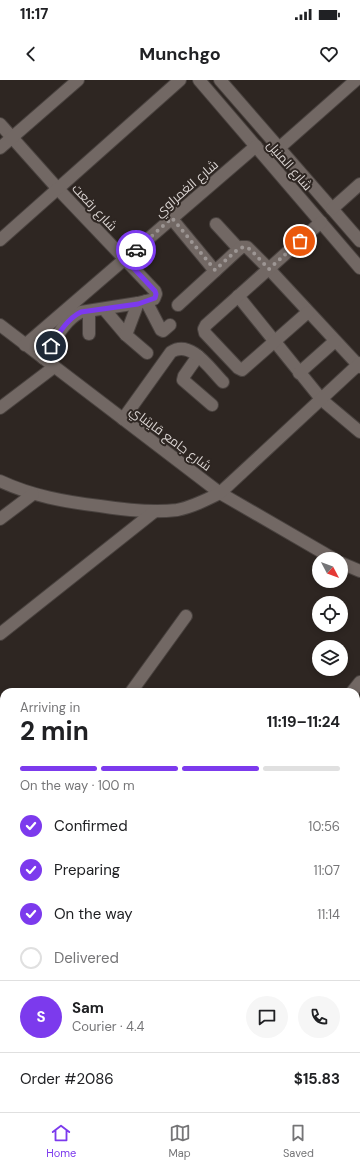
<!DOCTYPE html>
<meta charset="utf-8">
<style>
body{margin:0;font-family:"DM Sans",Cairo,sans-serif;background:#f6f6f6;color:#202124;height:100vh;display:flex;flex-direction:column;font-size:15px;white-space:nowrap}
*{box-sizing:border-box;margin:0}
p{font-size:13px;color:#757577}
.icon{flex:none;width:22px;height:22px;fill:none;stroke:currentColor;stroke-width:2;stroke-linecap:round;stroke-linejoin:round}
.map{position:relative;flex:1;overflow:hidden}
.drawer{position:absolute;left:0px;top:608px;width:360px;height:424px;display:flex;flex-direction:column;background:#fff;border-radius:12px 12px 0 0;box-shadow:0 2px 6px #0003}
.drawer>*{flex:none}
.needle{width:26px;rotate:131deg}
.tools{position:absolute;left:312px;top:472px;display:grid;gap:8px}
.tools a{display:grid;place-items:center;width:36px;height:36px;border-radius:50%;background:#fff;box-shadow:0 2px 6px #0003;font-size:20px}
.pin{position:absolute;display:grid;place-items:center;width:34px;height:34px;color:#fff;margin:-17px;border:2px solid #fff;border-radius:50%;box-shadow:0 1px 4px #0007}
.courier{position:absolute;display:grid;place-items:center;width:40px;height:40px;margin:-20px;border:3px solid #7c3aed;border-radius:50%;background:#fff;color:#222;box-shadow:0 1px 5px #0007}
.overview em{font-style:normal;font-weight:700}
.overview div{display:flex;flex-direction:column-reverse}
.overview{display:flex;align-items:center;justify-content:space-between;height:68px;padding:0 20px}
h1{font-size:26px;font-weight:700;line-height:30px}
.bar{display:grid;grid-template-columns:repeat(4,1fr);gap:6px 4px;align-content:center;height:48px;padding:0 20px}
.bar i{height:5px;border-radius:3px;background:#e0e0e0}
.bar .on{background:#7c3aed}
.bar p{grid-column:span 4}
.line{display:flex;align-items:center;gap:10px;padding:0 20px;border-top:1px solid #e0e0e0}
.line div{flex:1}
.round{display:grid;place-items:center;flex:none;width:42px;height:42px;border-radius:21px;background:#f6f6f6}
ol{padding:0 20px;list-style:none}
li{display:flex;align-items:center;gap:12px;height:44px}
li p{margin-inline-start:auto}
li .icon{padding:4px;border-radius:50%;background:#7c3aed;color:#fff;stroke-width:4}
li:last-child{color:#757577}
li i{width:22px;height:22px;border:2px solid #e0e0e0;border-radius:50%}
.status{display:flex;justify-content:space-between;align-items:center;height:28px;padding:0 20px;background:#fff;direction:ltr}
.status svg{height:11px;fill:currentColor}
header{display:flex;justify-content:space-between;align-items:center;height:52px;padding:0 20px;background:#fff;font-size:18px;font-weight:700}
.dock{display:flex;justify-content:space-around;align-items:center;height:56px;border-top:1px solid #e0e0e0;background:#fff;font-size:11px;color:#757577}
.dock a{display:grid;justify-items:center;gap:2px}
.dock .on{color:#7c3aed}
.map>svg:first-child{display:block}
</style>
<div class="status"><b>11:17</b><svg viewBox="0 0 49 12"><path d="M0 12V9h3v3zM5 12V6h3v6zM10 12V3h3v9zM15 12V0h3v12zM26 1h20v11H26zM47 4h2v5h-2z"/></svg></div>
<header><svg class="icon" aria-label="back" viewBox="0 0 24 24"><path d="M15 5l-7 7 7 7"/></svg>Munchgo<svg class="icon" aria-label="heart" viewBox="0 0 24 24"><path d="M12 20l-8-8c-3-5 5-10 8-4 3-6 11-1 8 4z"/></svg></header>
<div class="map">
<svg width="360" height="1032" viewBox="0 0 360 1032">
<defs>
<pattern id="park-tufts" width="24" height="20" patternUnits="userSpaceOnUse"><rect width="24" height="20" fill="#863304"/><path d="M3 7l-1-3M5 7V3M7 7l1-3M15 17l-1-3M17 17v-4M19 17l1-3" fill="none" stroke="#965028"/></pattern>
<pattern id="water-ripples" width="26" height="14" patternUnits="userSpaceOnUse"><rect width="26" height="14" fill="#275656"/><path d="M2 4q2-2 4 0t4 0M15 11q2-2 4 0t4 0" fill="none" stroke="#466d6d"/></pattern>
</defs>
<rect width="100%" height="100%" fill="#2e2622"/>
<!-- park -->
<polygon fill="url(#park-tufts)" points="360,879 360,1032 264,1032 262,1028 356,1028 356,884"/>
<!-- water -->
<g fill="url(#water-ripples)">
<polygon points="0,698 4,703 4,877 0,872"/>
<polygon points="122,1028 238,1028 241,1032 125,1032"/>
</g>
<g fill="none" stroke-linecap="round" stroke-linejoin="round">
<defs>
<g id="minor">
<polyline points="199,0 360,188"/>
<polyline points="220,0 360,161"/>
<path d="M0,44l58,65 97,102 1,3 -2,5 -16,4 -57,9c-18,9 -27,30 -38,46"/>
<polyline points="0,68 78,0"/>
<polyline points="279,68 356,0"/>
<polyline points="332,129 360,104"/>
<polyline points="172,139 215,191"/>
<polyline points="216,144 239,169"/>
<polyline points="0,160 180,0"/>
<polyline points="238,216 322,320 360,352"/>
<polyline points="146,221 161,250 163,251 170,245"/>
<polyline points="178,225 239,169 241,167 247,167 269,189 360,287"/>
<polyline points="104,229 126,255 147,273"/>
<polyline points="308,232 242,290 238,288 205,253 204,249 206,245 321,142"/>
<polyline points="0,245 220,413 334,479"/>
<polyline points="89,254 89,231"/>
<polyline points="126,255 138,223"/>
<polyline points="25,265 256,66"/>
<polyline points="198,276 184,296 183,300 212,325"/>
<polyline points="299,293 335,261"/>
<polyline points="0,328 54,287"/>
<path d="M123,339l48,-67c20,-13 39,17 52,30"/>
<path d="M0,401c32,15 66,21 100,25 26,4 51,7 77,4 15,-3 29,-10 43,-17l140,-130"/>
<polyline points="0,439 33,414"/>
<polyline points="341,483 360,491"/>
<polyline points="0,554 155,431"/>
<polyline points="131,612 186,536"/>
<polyline points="352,612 360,602"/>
<polyline points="0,660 4,665"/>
<polyline points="356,681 360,680"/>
<polyline points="356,778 360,801"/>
<polyline points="356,813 360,813"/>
<polyline points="0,817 4,814"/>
<polyline points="356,880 360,875"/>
</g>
<g id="highway">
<polyline points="0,945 4,950"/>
<polyline points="65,1028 69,1032"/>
</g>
</defs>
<!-- minor casing -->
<use href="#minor" stroke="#49423f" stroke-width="14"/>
<!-- highway casing -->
<use href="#highway" stroke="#49423f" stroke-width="14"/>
<!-- path -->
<g stroke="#746d6a" stroke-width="2" stroke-dasharray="3 2" stroke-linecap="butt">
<polyline points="0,872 4,877"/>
<polyline points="122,1028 125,1032"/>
</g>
<!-- minor -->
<use href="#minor" stroke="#726864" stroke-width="12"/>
<!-- highway -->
<use href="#highway" stroke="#f57030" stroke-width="12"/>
</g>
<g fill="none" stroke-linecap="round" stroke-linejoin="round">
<!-- done -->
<polyline stroke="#9d9694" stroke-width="4" stroke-dasharray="0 7.2" points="136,170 172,138 215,190 238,169 244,167 250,169 269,189 300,161"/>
<!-- route -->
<path stroke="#7c3aed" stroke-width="5" d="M51,266c8,-13 16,-27 30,-34l57,-8 17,-6 1,-4 -1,-3 -30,-32 11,-9"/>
</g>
<g text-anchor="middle" stroke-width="4" stroke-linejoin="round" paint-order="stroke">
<!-- street labels -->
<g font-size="13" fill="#d9d3d1" stroke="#2e2622">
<text transform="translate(290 85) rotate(49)" y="5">شارع المنيل</text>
<text transform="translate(186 108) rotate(-41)" y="5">شارع الغمراوي</text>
<text transform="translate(95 127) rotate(47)" y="5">شارع رفعت</text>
<text transform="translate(171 358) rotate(37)" y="5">شارع جامع قايتباي</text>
</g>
</g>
</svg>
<div class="tools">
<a><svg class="needle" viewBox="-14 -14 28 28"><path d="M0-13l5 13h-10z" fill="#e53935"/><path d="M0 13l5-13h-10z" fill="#757577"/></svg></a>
<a><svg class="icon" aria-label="locate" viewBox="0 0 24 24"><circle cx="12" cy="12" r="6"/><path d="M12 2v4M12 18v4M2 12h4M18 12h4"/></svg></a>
<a><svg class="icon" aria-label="layers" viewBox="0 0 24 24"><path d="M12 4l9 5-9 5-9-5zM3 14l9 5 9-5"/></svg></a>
</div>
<div class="pin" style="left:300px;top:161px;background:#ea580c"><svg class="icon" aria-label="bag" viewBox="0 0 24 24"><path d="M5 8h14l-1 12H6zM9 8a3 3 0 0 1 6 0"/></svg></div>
<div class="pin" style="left:51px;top:266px;background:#1f2937"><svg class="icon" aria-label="home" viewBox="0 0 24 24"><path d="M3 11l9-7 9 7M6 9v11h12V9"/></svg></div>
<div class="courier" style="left:136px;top:170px"><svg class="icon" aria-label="car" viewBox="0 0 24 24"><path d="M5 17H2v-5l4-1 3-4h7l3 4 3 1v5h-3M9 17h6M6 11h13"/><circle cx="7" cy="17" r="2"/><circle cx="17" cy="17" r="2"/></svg></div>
<section class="drawer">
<div class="overview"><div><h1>2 min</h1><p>Arriving in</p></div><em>11:19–11:24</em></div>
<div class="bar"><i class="on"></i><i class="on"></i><i class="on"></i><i></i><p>On the way · 100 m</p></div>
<ol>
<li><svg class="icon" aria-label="check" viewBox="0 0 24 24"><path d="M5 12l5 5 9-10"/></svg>Confirmed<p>10:56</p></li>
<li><svg class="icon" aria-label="check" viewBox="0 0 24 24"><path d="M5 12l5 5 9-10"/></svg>Preparing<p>11:07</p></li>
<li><svg class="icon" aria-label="check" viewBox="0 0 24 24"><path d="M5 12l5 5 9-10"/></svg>On the way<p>11:14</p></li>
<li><i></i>Delivered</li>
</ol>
<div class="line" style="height:72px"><b class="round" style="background:#7c3aed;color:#fff">S</b><div><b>Sam</b><p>Courier · 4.4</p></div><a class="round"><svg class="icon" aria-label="chat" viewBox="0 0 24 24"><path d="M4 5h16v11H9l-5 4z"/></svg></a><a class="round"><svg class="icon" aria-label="phone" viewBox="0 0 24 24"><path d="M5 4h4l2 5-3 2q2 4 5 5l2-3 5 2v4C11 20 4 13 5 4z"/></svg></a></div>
<div class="line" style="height:52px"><div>Order #2086</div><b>$15.83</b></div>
</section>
</div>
<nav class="dock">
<a class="on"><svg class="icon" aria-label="home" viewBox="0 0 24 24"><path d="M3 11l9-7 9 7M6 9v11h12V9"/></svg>Home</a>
<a><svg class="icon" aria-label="map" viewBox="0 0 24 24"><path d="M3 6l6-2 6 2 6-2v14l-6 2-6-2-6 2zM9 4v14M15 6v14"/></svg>Map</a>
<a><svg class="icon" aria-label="saved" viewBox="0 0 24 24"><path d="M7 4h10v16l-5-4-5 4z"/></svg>Saved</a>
</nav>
